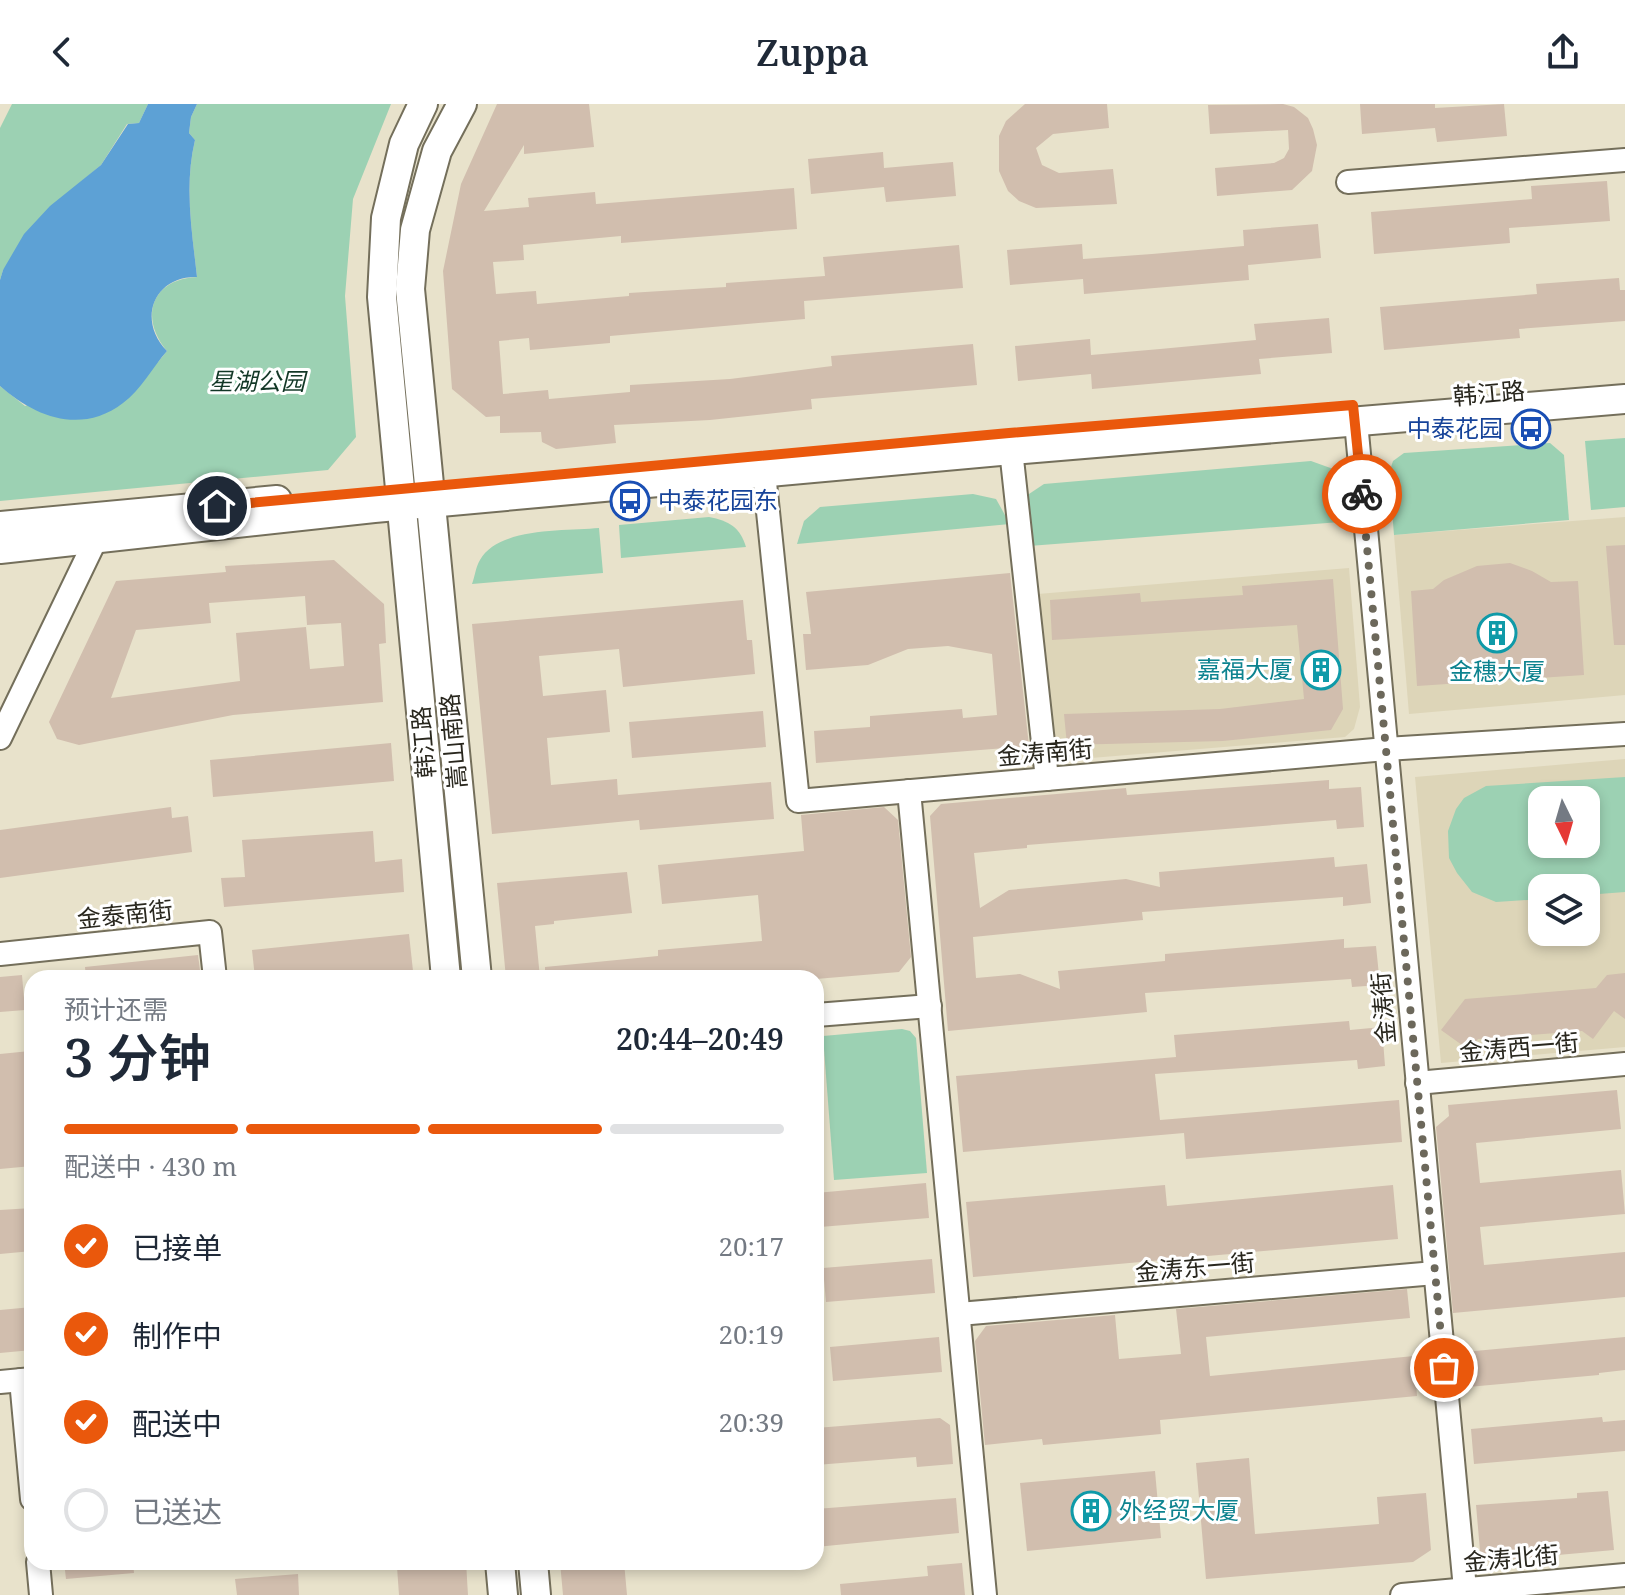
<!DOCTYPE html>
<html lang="zh">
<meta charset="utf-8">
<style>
body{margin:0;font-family:"Noto Serif","Noto Sans SC",serif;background:#f2f2f3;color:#1f2937;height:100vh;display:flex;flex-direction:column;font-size:30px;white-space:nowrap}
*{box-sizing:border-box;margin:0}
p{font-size:26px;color:#747a83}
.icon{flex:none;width:44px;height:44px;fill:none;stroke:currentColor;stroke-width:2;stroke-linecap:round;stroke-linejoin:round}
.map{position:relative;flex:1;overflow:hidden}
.side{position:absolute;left:24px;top:866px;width:800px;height:600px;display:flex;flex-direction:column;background:#fff;border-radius:24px;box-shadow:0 4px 12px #0003}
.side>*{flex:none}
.needle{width:52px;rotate:175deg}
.buttons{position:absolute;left:1528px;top:682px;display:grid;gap:16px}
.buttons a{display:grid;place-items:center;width:72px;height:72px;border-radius:16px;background:#fff;box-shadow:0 4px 12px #0003;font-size:40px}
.pin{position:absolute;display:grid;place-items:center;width:68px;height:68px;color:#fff;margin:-34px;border:4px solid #fff;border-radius:50%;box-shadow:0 2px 8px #0007}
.courier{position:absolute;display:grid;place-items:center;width:80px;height:80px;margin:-40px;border:6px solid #ea580c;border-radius:50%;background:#fff;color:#222;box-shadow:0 2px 10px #0007}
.overview em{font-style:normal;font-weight:600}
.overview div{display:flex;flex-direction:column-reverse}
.overview{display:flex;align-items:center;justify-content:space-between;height:136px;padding:0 40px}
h1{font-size:52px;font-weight:600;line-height:60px}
.bar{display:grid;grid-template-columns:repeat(4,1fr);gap:12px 8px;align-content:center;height:96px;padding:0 40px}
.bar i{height:10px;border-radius:6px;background:#e0e1e3}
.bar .on{background:#ea580c}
.bar p{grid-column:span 4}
ol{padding:0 40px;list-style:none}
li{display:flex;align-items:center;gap:24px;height:88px}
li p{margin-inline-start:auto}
li .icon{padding:8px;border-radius:50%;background:#ea580c;color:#fff;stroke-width:4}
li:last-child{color:#747a83}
li i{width:44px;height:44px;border:4px solid #e0e1e3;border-radius:50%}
header{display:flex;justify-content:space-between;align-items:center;height:104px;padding:0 40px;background:#fff;font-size:36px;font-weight:600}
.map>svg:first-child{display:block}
</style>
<header><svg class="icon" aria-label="back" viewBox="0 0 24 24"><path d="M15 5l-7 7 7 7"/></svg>Zuppa<svg class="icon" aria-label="share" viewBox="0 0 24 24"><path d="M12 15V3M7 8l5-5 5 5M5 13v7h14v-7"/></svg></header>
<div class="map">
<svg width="1625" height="1491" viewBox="0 0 1625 1491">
<rect width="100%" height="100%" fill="#e8e2cb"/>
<!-- built -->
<g fill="#ddd5b8" fill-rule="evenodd">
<polygon points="1625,413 1625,591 1409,610 1394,431"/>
<polygon points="1349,464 1360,603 1354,625 1345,633 1055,657 1038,490"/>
<path d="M1625,655v288l-184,16 -26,-286zM1542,696h44v44h-44zM1542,784h44v44h-44z"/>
</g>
<!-- green -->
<g fill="#9cd1b3" fill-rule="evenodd">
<polygon points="12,0 148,0 139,19 127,20 101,61 76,82 3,166 0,176 0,24"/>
<path d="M197,0h194l-38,95 -8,97 11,141 -28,33 -328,31v-115l25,20 133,-44 9,-11c-28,-33 -16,-72 30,-74 -5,-46 -13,-91 -2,-137l-6,-7 2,-16z"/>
<polygon points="1625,334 1625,403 1591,406 1585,337"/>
<polygon points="1550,339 1564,351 1569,416 1394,431 1389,369 1393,357 1404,349"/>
<polygon points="1311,357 1336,366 1340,418 1029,442 1026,392 1044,380"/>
<polygon points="973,390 996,395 1010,420 797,440 804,417 820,403"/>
<path d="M709,413c20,4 31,10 37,30l-125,11 -2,-33z"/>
<path d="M599,424l4,45 -131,11c3,-8 4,-18 8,-24 18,-33 86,-29 119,-32z"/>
<path d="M1625,673v115l-39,3v-7h-44v11l-46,3 -24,-10 -15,-19 -8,-15 -1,-27 8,-22 8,-11 22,-12zM1542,696h44v44h-44z"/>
<polygon points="902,925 910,927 916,934 927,1069 834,1076 823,932"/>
</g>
<!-- water -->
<path fill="#5da1d5" d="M148,0h49l-6,13 -2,16 6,7c-11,46 -3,91 2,137 -44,-1 -60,44 -30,74 -15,17 -26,39 -44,52 -42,32 -88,14 -123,-17v-106l3,-10 21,-36 26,-28 51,-41 27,-41 11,-1z"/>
<!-- building -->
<g fill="#d1beae" fill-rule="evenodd">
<polygon points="497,0 589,0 594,43 524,50 524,41 484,107 529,103 528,94 595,88 596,100 794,84 797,125 621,139 621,132 523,141 524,156 493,158 496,190 536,187 537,200 629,192 629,189 726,183 726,179 825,172 823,153 959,141 963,184 804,197 805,215 610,232 610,239 530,246 529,234 499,237 503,290 548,286 549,295 630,288 630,281 730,275 832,262 831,252 973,240 977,281 811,295 812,305 710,316 614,321 616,339 556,345 542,338 541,328 500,329 500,312 486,313 452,285 443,167 461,80"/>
<polygon points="1025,0 1107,0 1109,24 1053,30 1036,44 1042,61 1059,69 1113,65 1117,100 1036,104 1019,97 1008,87 999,67 999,32 1006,17"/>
<polygon points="1283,0 1294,3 1308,14 1313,25 1317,41 1312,67 1292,86 1217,92 1215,64 1274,59 1284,54 1289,45 1288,26 1210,30 1208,1"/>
<polygon points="1360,0 1435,0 1435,4 1504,0 1507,32 1437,38 1435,24 1362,30"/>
<polygon points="883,48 884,64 953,58 956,92 886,98 884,83 811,90 808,55"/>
<polygon points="1607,77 1610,117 1509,124 1510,139 1374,150 1371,108 1532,95 1531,82"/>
<polygon points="1318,120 1321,154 1248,161 1249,176 1084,190 1083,175 1010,181 1007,146 1082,140 1083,155 1152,150 1244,142 1243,126"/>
<polygon points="1619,174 1620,186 1625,186 1625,217 1519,225 1520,234 1384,246 1380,203 1537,190 1536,180"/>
<polygon points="1329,214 1332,249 1259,255 1261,270 1092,285 1091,270 1018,277 1015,242 1090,235 1091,251 1160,245 1256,236 1254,220"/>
<polygon points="1625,441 1625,541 1614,541 1606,442"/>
<path d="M334,456l50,44 2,39 -7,1 4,58 -150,13 -154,30 -22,-6 -8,-17 67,-141 110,-9 -1,-6zM305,492l2,29 34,-2 3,43 -34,3 -4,-42 -70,6 4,48 -129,17 25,-68 75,-7 -2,-20z"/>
<polygon points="1510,459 1532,467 1551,478 1578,477 1584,571 1417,582 1411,487 1433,485 1444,476 1477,462"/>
<polygon points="1010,469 1029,642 816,659 814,627 870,623 870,612 962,605 963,614 997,611 992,550 948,542 908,545 868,561 806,566 803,530 811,530 806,488"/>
<polygon points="1333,475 1343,605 1331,626 1223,637 1067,641 1064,610 1220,605 1304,595 1297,521 1052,536 1050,496 1140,489 1141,498 1243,491 1242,482"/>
<polygon points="743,496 747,536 752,536 755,570 623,583 619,545 539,552 543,592 606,586 610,628 547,634 551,681 617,675 618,691 771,678 774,715 640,726 639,716 492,730 472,520"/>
<polygon points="763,607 766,643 632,654 629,618"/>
<polygon points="391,639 394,677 213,693 210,656"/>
<polygon points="1329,676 1329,685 1361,683 1364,723 1337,725 1336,716 1027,741 1027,744 974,749 980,804 1009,786 1126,775 1160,783 1159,768 1334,753 1335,763 1367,760 1371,799 1343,802 1343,793 1142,808 1143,816 973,833 976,874 1020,870 1060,885 1058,867 1165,857 1165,850 1344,835 1344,844 1376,842 1380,881 1352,883 1351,875 1145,889 1147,908 948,927 930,712 941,700 1126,684 1127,691"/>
<polygon points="171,703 172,714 188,712 192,748 0,774 0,726"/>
<polygon points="884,703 898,716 911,853 899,868 816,875 816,872 545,874 545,863 658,852 658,846 762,837 758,791 662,800 658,761 804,747 801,711"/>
<polygon points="373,727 375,758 402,755 404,788 224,803 221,774 245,773 242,736"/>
<polygon points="627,768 632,809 554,817 554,820 535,822 540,874 506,874 497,779"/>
<polygon points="409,830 413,867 344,874 255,874 252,846"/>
<polygon points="198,851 201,874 86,874 85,863"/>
<polygon points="1625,869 1625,915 1614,907 1593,935 1582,927 1478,935 1469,946 1441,926 1465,895 1596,884 1607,871"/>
<polygon points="22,871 25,906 0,908 0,873"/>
<polygon points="1349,917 1350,926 1382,923 1385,962 1358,965 1357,956 1155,970 1160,1016 1399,996 1402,1038 1186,1055 1184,1029 963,1048 956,972 1176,953 1174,931"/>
<polygon points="30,947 32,1062 0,1065 0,950"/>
<polygon points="1617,986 1621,1025 1476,1039 1480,1079 1621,1066 1625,1110 1480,1123 1484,1161 1625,1148 1625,1193 1453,1209 1436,1023 1449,1012 1448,1001"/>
<polygon points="926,1079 929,1114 820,1123 816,1089"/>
<polygon points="1165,1081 1167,1102 1393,1081 1398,1135 973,1173 966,1098"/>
<polygon points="32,1104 32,1147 0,1150 0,1106"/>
<polygon points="932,1155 935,1189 826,1198 823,1164"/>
<polygon points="1407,1185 1410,1214 1206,1233 1210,1272 1414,1252 1417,1292 1160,1316 1161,1330 1043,1341 1042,1335 985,1341 975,1237 986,1222 1115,1211 1119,1255 1181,1250 1176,1205"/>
<polygon points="32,1203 32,1246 0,1249 0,1206"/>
<polygon points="939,1233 942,1268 833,1277 830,1243"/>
<polygon points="1625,1233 1625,1266 1599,1269 1599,1271 1468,1283 1464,1248"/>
<polygon points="1602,1313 1603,1318 1625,1316 1625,1347 1474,1360 1471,1325"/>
<polygon points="940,1314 950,1321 953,1360 917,1363 916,1353 816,1361 816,1324"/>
<polygon points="1249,1354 1255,1430 1379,1420 1377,1393 1426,1389 1431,1446 1413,1458 1206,1475 1196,1359"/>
<polygon points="1155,1367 1161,1434 1027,1447 1020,1379"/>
<polygon points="1608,1387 1614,1446 1481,1458 1476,1401 1577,1394 1577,1389"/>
<polygon points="956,1394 959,1429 816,1443 816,1405"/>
<polygon points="64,1458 133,1458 134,1469 66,1475"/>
<polygon points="466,1458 468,1491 399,1491 397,1463"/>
<polygon points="560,1458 624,1458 627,1491 563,1491"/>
<polygon points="962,1459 965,1491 841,1491 840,1480 928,1472 927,1462"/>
<polygon points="298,1470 299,1491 237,1491 235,1475"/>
</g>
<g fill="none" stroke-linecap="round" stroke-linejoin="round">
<defs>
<g id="minor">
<polyline points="1348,78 1625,56"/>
<polyline points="1356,318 1465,1485"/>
<polyline points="1011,346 1047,675"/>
<polyline points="764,369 798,697 1386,645 1625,630"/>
<polyline points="0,634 96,435"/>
<polyline points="909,687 985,1491"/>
<polyline points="0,850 210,828 215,874"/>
<polyline points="816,911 930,902"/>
<polyline points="1417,979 1625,960"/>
<polyline points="959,1210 1435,1169"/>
<polyline points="21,1276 32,1395"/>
<polyline points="0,1278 32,1275"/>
<polyline points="38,1458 41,1491"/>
<polyline points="1402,1491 1625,1471"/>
</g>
<g id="tertiary">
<polyline points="423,0 404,40 386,114 382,193 446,874"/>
<polyline points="462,0 437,47 415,126 410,185 477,874"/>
<polyline points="0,422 277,396"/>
<polyline points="0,445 374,404 1011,346 1625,295"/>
<polyline points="500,1458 503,1491"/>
<polyline points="533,1458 536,1491"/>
</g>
</defs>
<!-- minor casing -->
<use href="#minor" stroke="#746f5b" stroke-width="26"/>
<!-- tertiary casing -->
<use href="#tertiary" stroke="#746f5b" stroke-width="32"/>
<!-- minor -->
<use href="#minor" stroke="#fff" stroke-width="22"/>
<!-- tertiary -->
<use href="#tertiary" stroke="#fff" stroke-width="28"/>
</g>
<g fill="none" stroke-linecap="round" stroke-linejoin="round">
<!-- done -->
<polyline stroke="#6c685b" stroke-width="8" stroke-dasharray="0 14.4" points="1362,390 1444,1264"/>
<!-- route -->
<polyline stroke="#ea580c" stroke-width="10" points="217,402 1009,329 1353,301 1362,390"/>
</g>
<!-- icons -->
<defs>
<symbol id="bus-ring" viewBox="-11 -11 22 22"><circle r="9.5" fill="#fff" stroke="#1a4fb4" stroke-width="1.5"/><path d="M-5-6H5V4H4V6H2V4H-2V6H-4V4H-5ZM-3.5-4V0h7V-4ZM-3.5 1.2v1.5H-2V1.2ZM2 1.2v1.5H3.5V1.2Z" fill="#1a4fb4"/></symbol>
<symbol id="building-ring" viewBox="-11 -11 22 22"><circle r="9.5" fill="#fff" stroke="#0f9aa8" stroke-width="1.5"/><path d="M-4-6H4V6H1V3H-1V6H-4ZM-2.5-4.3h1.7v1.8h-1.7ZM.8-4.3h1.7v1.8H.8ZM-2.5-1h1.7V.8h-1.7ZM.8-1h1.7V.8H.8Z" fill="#0f9aa8"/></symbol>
</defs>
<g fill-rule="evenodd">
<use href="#bus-ring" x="1509" y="303" width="44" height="44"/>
<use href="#bus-ring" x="608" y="375" width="44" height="44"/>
<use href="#building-ring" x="1475" y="507" width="44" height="44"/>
<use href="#building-ring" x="1299" y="544" width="44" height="44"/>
<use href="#building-ring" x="1069" y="1385" width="44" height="44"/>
</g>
<g text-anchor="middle" stroke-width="6" stroke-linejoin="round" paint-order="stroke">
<!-- park labels -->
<g font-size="24" font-style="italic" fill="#123726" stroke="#fff">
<text x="257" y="286">星湖公园</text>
</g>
<!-- street labels -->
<g font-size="24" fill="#29271e" stroke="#fff">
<text transform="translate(1489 290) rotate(-5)" y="8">韩江路</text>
<text transform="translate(454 637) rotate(-95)" y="8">嵩山南路</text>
<text transform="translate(424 638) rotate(-95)" y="8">韩江路</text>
<text transform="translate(1045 649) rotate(-5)" y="8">金涛南街</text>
<text transform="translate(125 811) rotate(-6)" y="8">金泰南街</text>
<text transform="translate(1384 904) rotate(-95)" y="8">金涛街</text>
<text transform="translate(1519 944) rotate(-5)" y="8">金涛西一街</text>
<text transform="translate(1195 1164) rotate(-5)" y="8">金涛东一街</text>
<text transform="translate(1511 1455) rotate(-5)" y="8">金涛北街</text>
</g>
<!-- transit labels -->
<g font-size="24" fill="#164399" stroke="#fff" text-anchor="end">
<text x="1503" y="333">中泰花园</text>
<text x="658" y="405" text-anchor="start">中泰花园东</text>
</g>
<!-- culture labels -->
<g font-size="24" fill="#0d838f" stroke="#fff" text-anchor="end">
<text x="1293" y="574">嘉福大厦</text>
<text x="1497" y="576" text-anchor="middle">金穗大厦</text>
<text x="1119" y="1415" text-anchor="start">外经贸大厦</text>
</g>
</g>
</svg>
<div class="buttons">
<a><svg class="needle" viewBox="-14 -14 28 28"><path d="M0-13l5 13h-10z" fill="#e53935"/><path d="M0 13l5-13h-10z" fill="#747a83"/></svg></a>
<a><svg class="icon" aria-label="layers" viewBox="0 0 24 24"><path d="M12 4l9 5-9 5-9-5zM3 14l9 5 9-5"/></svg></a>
</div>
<div class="pin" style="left:1444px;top:1264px;background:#ea580c"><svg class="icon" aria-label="bag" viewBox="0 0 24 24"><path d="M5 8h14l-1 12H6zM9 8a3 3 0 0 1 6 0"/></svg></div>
<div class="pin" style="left:217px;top:402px;background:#1f2937"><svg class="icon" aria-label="home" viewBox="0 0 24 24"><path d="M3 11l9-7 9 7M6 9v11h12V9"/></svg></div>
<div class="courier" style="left:1362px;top:390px"><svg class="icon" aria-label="bike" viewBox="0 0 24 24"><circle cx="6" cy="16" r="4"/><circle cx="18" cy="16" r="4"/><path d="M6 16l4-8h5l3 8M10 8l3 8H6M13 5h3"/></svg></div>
<section class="side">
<div class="overview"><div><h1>3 分钟</h1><p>预计还需</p></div><em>20:44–20:49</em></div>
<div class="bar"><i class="on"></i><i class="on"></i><i class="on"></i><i></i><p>配送中 · 430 m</p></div>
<ol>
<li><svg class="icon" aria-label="check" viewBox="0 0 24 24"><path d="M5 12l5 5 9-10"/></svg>已接单<p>20:17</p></li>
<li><svg class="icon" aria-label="check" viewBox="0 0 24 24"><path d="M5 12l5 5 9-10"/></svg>制作中<p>20:19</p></li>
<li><svg class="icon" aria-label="check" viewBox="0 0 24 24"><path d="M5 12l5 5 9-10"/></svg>配送中<p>20:39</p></li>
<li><i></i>已送达</li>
</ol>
</section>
</div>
